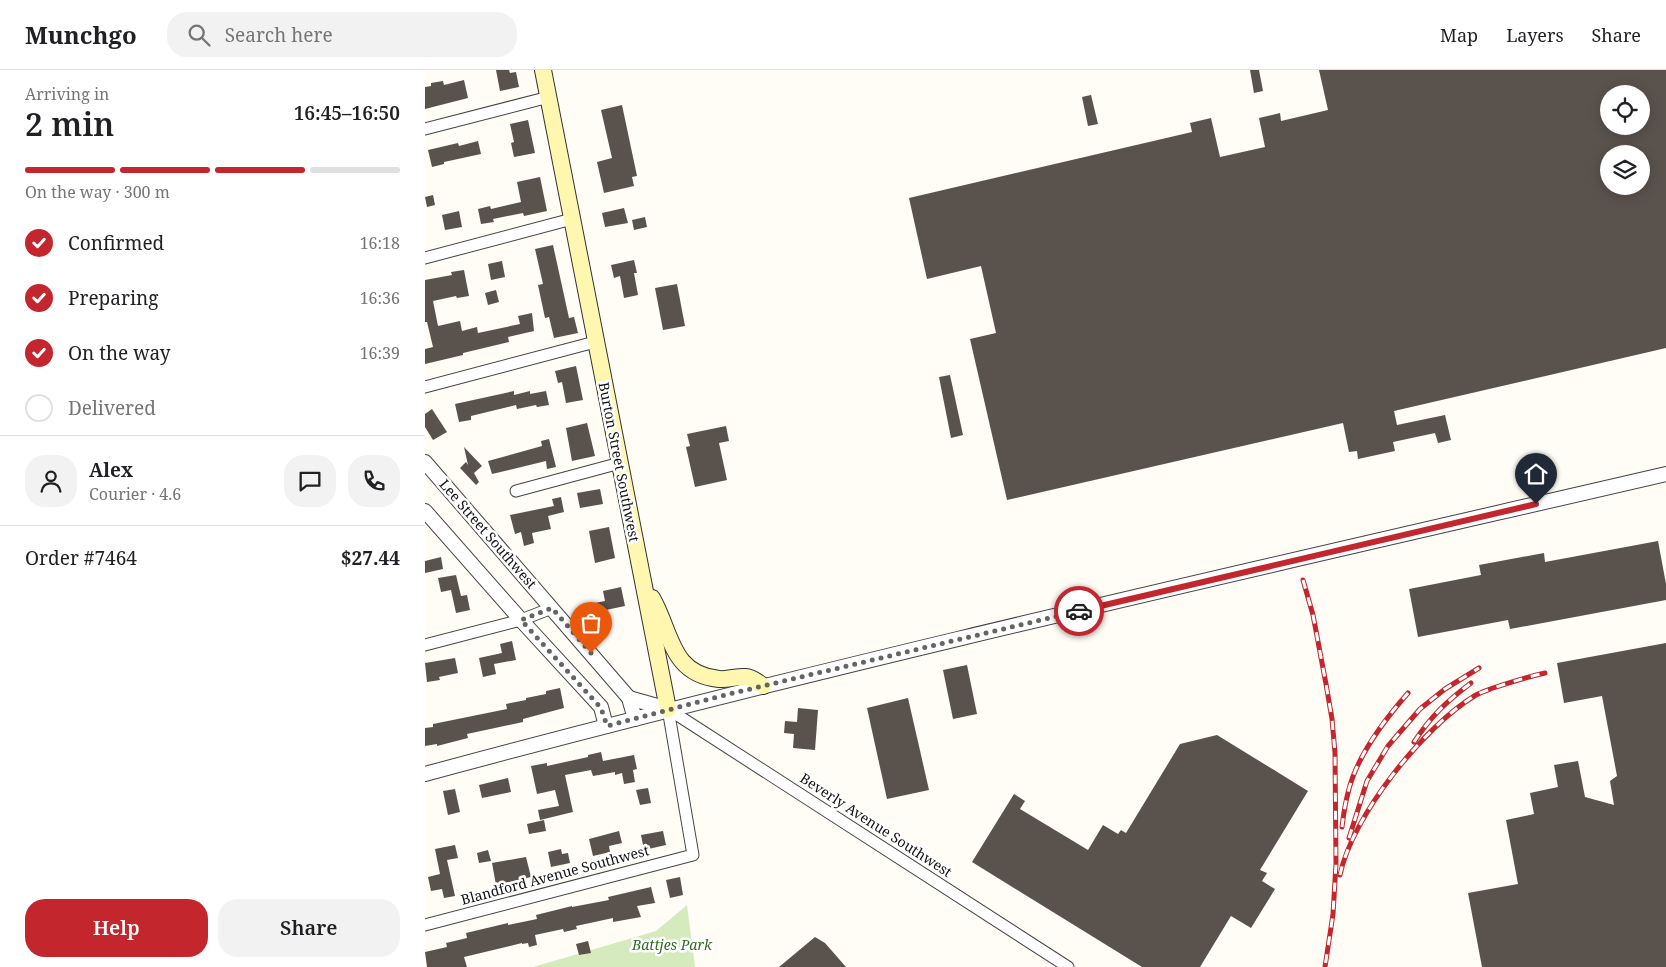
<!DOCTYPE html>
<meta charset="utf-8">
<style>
body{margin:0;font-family:"Noto Serif",serif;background:#f2f2f2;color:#202124;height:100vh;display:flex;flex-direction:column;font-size:19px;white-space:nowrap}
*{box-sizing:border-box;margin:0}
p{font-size:16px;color:#757577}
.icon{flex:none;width:28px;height:28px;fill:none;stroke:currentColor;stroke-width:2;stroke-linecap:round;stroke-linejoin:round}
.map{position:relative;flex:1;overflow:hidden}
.side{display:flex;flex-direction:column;background:#fff;width:425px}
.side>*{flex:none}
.fabs{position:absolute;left:1175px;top:15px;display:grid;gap:10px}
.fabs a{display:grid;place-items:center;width:50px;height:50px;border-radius:50%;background:#fff;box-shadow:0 2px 12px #0003;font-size:25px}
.pin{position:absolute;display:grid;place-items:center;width:42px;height:42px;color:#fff;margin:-51px -21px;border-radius:50% 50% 50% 0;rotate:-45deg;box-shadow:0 0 5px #0007}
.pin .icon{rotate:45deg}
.courier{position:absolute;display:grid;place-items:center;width:50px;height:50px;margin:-25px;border:4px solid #c4262e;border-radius:50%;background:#fff;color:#222;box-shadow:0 1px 6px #0007}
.summary em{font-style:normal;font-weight:600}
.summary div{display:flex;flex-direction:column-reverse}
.summary{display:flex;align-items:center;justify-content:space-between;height:85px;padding:0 25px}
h1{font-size:32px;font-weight:600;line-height:38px}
.bar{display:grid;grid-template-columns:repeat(4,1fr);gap:8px 5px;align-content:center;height:60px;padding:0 25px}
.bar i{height:6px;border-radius:4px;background:#e0e0e0}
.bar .current{background:#c4262e}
.bar p{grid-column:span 4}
.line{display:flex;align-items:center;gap:12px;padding:0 25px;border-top:1px solid #e0e0e0}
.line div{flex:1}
.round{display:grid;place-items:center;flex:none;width:52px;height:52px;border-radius:20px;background:#f2f2f2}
ol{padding:0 25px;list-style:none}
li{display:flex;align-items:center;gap:15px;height:55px}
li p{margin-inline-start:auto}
li .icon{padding:5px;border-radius:50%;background:#c4262e;color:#fff;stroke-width:4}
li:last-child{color:#757577}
li i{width:28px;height:28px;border:2px solid #e0e0e0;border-radius:50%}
.cta{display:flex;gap:10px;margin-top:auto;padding:10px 25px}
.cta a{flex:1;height:58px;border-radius:20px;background:#c4262e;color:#fff;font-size:20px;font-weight:600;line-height:58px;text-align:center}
.cta a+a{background:#f2f2f2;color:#202124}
header{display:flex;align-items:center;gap:30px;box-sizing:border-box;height:70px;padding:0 25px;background:#fff;border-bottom:1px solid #e0e0e0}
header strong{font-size:24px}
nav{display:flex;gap:28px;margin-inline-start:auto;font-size:18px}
.search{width:350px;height:45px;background:#f2f2f2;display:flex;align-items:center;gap:12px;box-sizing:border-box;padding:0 18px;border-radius:20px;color:#757577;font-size:19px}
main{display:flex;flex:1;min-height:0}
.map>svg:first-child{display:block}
</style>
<header>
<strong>Munchgo</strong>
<div class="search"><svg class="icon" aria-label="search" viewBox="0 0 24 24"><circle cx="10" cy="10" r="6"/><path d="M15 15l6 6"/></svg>Search here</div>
<nav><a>Map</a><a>Layers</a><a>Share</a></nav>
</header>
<main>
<section class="side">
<div class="summary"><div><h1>2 min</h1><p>Arriving in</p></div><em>16:45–16:50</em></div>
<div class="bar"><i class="current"></i><i class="current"></i><i class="current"></i><i></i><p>On the way · 300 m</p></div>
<ol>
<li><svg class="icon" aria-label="check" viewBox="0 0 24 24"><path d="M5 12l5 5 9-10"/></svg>Confirmed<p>16:18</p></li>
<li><svg class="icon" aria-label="check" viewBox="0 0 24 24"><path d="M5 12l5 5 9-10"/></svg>Preparing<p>16:36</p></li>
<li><svg class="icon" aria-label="check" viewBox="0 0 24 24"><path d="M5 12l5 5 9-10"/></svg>On the way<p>16:39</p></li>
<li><i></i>Delivered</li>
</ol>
<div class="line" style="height:90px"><a class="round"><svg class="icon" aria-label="person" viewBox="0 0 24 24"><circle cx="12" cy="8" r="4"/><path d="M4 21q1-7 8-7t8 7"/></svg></a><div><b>Alex</b><p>Courier · 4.6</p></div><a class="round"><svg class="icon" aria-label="chat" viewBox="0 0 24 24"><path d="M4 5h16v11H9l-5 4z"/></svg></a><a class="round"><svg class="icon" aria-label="phone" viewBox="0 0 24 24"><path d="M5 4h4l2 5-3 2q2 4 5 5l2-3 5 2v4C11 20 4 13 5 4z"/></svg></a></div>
<div class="line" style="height:65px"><div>Order #7464</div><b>$27.44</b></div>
<div class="cta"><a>Help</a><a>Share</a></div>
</section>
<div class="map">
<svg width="1241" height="897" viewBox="0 0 1241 897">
<rect width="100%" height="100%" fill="#fffdf5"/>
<!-- green -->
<polygon fill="#d5ebbd" points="262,835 270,897 108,897 231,861"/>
<!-- building -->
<g fill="#5a524d" fill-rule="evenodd">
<polygon points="71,0 84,0 85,3 91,2 94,17 75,21"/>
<polygon points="825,0 834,0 838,21 829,23"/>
<path d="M894,0h347v278l-272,63 3,14 48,-10 6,25 -13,3 -3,-10 -42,9 2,9 -37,8 -1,-8 -8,1 -6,-29 -336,77 -37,-161 26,-6 -15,-67 -54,13 -18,-81 283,-66 -2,-9 21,-5 9,39 45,-10 -6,-29 21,-5 1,8 47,-11zM1184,24h32v32h-32zM1184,84h32v32h-32z"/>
<polygon points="39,10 43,28 0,39 0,17 6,16 6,13 18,11 19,15"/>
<polygon points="666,25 673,54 663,56 657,27"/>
<polygon points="197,35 212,106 207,107 209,116 179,123 172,92 187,88 176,40"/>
<polygon points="103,50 110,83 89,87 86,73 89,72 85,54"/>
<polygon points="53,71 56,84 19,92 19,94 7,97 3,80 33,73 34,76"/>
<polygon points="115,107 122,141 99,146 98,143 68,149 69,152 56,154 53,139 65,136 66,139 96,132 92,112"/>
<polygon points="8,125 10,135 2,137 0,127"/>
<polygon points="199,138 203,153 180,157 177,143"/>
<polygon points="34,141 37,157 20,160 17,145"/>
<polygon points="220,147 222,157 209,160 207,150"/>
<polygon points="128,175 144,248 149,247 153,263 129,268 124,247 120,248 113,215 118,214 110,179"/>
<polygon points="209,190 212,203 209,203 213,225 199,228 195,206 189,208 186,195"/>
<polygon points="77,191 80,207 66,210 63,194"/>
<polygon points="39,200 44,226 32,228 31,226 8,231 13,256 35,251 37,261 52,257 53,263 95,254 93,246 107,243 109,261 83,267 84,272 38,283 38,285 0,294 0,279 8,277 2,252 0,252 0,210 27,205 26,202"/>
<polygon points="252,214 260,256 238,260 230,218"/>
<polygon points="71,220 74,232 63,235 60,223"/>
<polygon points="151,296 158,330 141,333 137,312 133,313 130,301"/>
<polygon points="525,305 538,365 526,368 514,307"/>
<polygon points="89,321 89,325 105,321 105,324 121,321 124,335 112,337 111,335 92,339 91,335 46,346 46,350 34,352 30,334"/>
<polygon points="7,339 22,362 8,370 0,357 0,344"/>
<polygon points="162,353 170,386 147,391 141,358"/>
<polygon points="301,356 304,371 294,373 302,410 270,417 261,377 265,376 262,364"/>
<polygon points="124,369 131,397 122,399 121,391 67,404 63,391 117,376 116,371"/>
<polygon points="39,377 57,396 49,403 54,412 51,415 35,398 41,392 43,395"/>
<polygon points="175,419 178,434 155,438 152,423"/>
<polygon points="136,427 139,442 123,446 126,459 107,463 109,473 99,476 96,462 90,464 85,445 129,436 127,429"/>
<polygon points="184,457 190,488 170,493 164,461"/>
<polygon points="1233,471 1241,514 1241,530 1085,559 1083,550 993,567 984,519 1056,505 1054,495 1119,483 1120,492"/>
<polygon points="16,487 18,499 0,503 0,491"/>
<polygon points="31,505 36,526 42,525 45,540 31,543 26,520 16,522 13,508"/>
<polygon points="196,517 200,536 162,544 160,535 180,531 178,521"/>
<polygon points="87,571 91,590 69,594 71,604 58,607 54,588 77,583 75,574"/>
<polygon points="1241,573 1241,897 1057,897 1043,823 1093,814 1081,750 1109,744 1105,723 1133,717 1129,695 1153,691 1160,727 1189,735 1185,711 1192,706 1177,626 1139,633 1132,593"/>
<polygon points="30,588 33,603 14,607 15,610 2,612 0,593"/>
<polygon points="542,595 552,644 528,649 518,600"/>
<polygon points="135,618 139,638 98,649 98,652 42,664 43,668 12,676 12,674 0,676 0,658 8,657 8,654 82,639 81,634 101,630 101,628 121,624 121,621"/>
<polygon points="483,628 504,720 462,729 442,638"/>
<polygon points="373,638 393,640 390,680 368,678 369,664 359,663 360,651 372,652"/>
<polygon points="792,665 883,721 835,800 842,803 837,811 850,819 826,858 806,846 775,897 717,897 547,792 589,724 600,731 595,739 663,780 678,755 693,764 696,760 701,763 755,674"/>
<polygon points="176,682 178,691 209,685 212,699 208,700 210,712 199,714 197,703 190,705 190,702 168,706 166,700 140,705 148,742 115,750 113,740 134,736 130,720 112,724 106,696 122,693 122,696 163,687 163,685"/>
<polygon points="83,708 86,722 57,728 54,715"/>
<polygon points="223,718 226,733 215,735 211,720"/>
<polygon points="30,719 35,742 23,745 18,721"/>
<polygon points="119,750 121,761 104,764 102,754"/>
<polygon points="194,761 197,773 184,776 185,782 168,786 164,769"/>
<polygon points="238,761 241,775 219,780 216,765"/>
<polygon points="30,775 33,788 22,790 30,826 19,828 17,819 6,821 3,807 15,804 10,779"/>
<polygon points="136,779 137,784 143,783 145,793 126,797 123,782"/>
<polygon points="63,780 66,791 54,793 52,783"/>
<polygon points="101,787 106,807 71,815 67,793"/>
<polygon points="255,807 258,825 245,828 241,810"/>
<polygon points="226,817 230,833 212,836 216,847 188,852 188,848 151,856 152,859 139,862 138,859 110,865 112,875 104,877 103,873 97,874 97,873 39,887 42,897 2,897 0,882 22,877 21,873 42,868 41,863 83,853 83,855 112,849 111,845 147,836 147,837 184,830 183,827"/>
<polygon points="390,867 400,873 421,897 354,897"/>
<polygon points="163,871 166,883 154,885 151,874"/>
</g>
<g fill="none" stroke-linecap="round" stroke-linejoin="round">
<defs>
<g id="minor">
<polyline points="0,59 124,27"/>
<polyline points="0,188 147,149"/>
<polyline points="0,317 170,272"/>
<polyline points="91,421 195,393"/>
<polyline points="0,575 96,550 127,538"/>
<polyline points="243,639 643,897"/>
<polyline points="0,855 268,785 243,639"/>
</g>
<g id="tertiary">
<polyline points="0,392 204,628 210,649"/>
<polyline points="0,441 96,550 176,637 181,656"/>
<polyline points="204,628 243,639"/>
<path d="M0,704c411,-111 826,-204 1241,-300"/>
</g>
<g id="secondary">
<polyline points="118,0 243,639"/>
<path d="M227,528c20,35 18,76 67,81 10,1 18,-3 27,-2 6,0 13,6 17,9"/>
</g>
</defs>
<!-- minor casing -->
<use href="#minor" stroke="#444" stroke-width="13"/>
<!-- tertiary casing -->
<use href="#tertiary" stroke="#444" stroke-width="16"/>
<!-- secondary casing -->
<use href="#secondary" stroke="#333" stroke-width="18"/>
<!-- minor -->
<use href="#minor" stroke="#fff" stroke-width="11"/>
<!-- tertiary -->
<use href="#tertiary" stroke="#fff" stroke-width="14"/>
<!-- secondary -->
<use href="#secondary" stroke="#fff6b0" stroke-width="16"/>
<defs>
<g id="rail">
<polyline points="878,510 888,545 901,614 907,649 910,683 911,794 908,844 900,897"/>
<path d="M989,672c18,-27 32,-40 57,-59"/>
<path d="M917,757c2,-17 5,-36 12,-53 12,-30 33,-57 54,-81"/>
<polyline points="924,768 942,711 963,676 995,639 1020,619 1054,598"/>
<path d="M915,805c12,-59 84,-149 136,-180 5,-3 12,-5 17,-7 18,-6 34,-11 52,-15"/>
</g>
</defs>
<!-- rail casing -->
<use href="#rail" stroke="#c4262e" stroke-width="5"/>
<!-- rail -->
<use href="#rail" stroke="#fff" stroke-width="3" stroke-dasharray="9" stroke-linecap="butt"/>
</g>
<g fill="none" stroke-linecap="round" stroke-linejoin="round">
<!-- done -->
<polyline stroke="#646461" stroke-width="5" stroke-dasharray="0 9" points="166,583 127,538 96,550 176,638 182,656 300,625 654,541"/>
<!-- route -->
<polyline stroke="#c4262e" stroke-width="6" points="654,541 1111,434"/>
</g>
<g text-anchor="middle" stroke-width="5" stroke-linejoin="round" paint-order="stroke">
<!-- street labels -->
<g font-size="14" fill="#111" stroke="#fff">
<text transform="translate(194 392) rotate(79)" y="5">Burton Street Southwest</text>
<text transform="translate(63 464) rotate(49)" y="5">Lee Street Southwest</text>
<text transform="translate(451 755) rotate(33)" y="5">Beverly Avenue Southwest</text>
<text transform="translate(130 805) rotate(-15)" y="5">Blandford Avenue Southwest</text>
</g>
<!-- park labels -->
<g font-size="14" font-style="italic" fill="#2f6b1f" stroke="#fff">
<text x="247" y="880">Battjes Park</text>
</g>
</g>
</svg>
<div class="fabs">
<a><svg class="icon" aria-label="locate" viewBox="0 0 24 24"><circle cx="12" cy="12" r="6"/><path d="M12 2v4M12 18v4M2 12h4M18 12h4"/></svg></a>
<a><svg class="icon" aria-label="layers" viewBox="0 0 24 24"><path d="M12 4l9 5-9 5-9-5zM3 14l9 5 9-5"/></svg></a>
</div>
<div class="pin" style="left:166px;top:583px;background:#ea580c"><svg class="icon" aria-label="bag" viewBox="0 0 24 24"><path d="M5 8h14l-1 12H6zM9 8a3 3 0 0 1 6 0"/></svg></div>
<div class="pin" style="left:1111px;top:434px;background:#1f2937"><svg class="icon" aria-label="home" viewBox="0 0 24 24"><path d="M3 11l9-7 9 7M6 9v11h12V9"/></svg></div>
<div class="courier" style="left:654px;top:541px"><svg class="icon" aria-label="car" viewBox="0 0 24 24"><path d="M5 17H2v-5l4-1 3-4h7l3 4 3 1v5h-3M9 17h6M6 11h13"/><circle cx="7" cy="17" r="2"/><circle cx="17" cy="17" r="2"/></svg></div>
</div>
</main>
